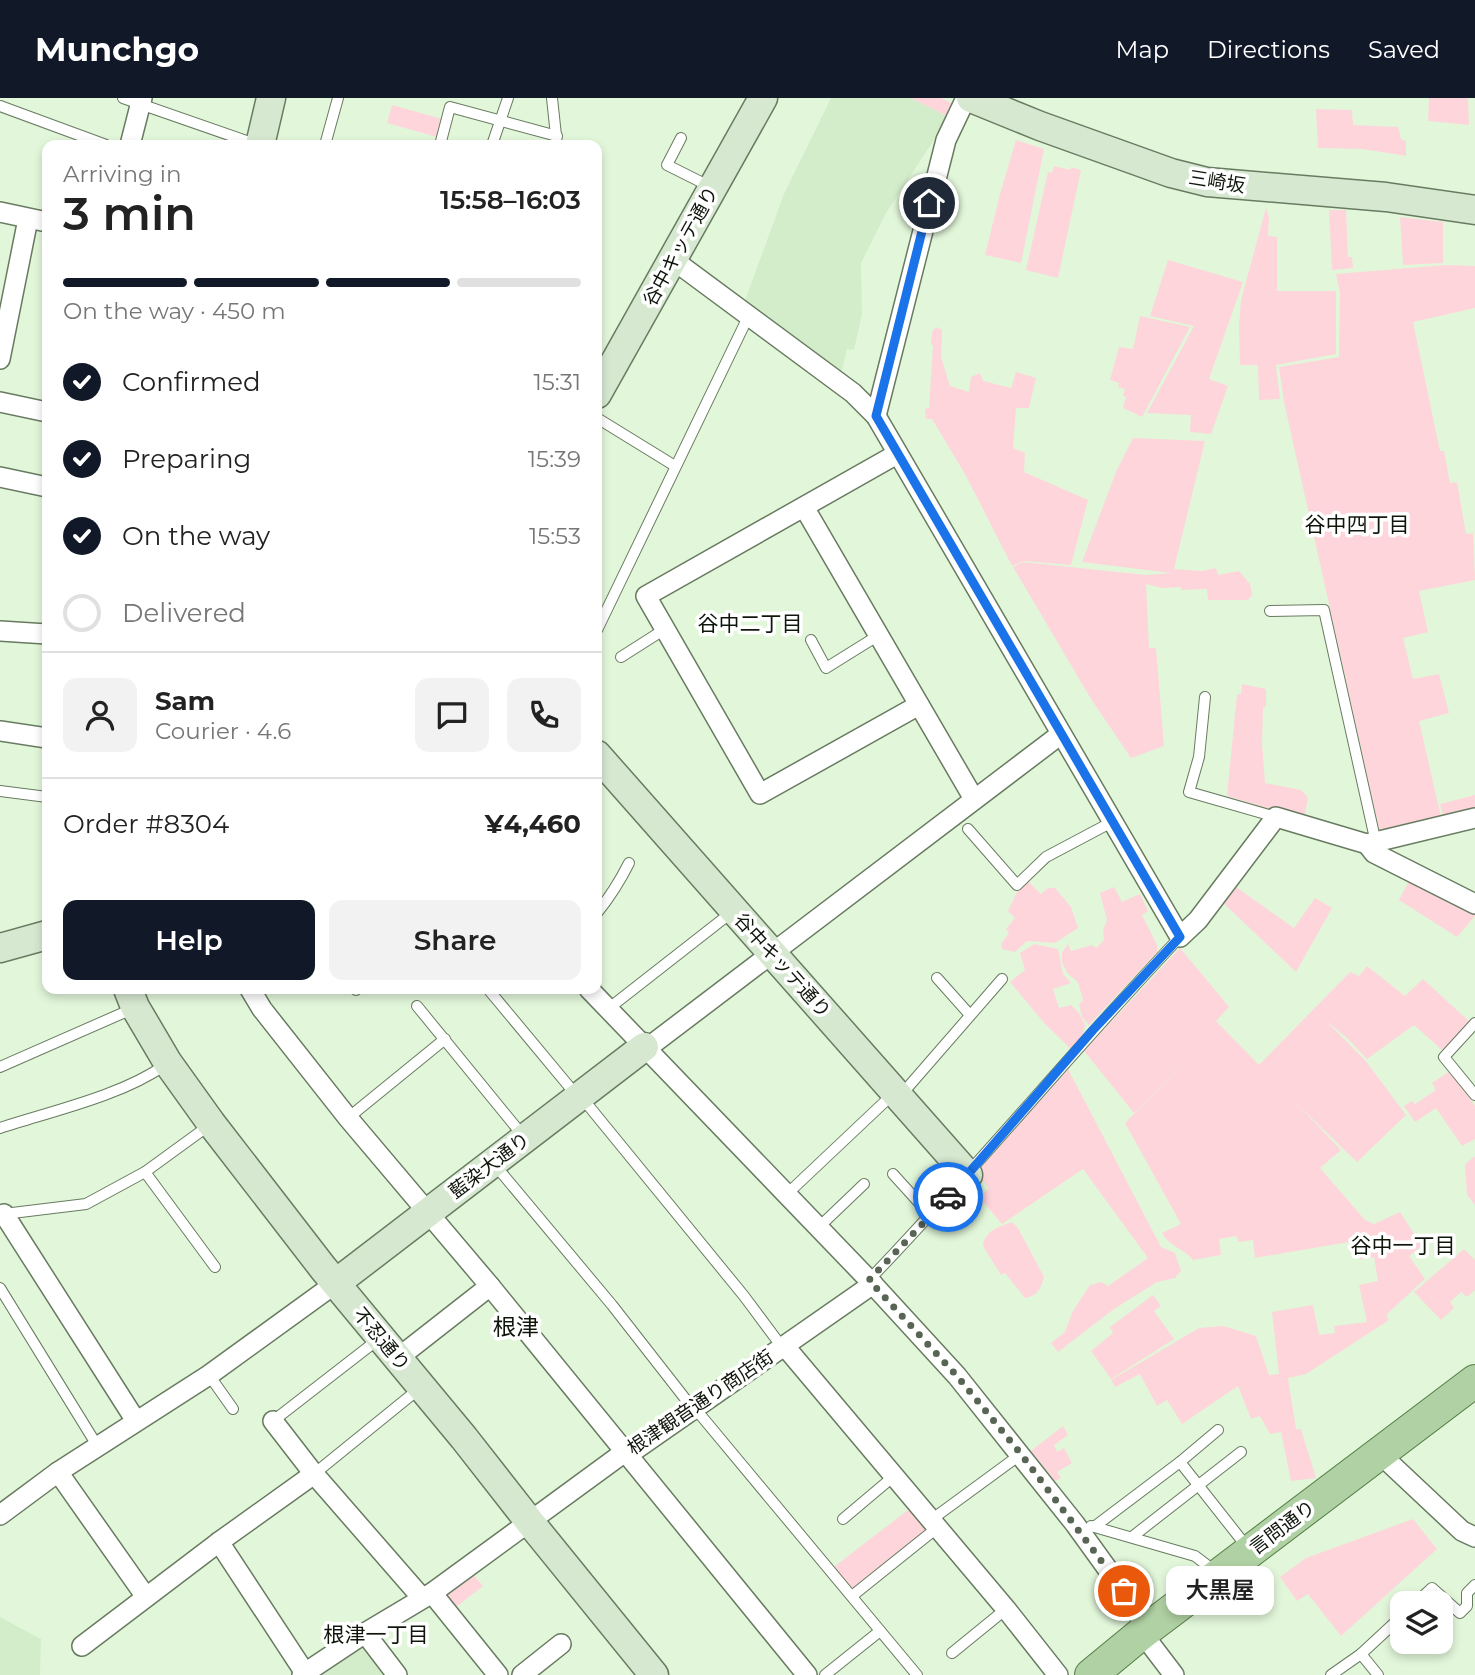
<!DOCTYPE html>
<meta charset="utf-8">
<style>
body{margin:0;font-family:Montserrat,"Noto Sans JP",sans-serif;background:#f2f2f2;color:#222;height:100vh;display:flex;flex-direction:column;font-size:26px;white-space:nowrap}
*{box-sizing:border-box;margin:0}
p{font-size:23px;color:#767676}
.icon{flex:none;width:38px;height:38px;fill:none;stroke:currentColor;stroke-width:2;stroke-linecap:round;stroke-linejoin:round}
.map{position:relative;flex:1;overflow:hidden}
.sheet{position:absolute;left:42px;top:42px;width:560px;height:854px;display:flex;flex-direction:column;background:#fff;border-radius:14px;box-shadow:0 4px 10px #0003}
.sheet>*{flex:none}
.buttons{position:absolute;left:1390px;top:1493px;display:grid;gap:14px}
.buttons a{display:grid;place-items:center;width:63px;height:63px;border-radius:14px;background:#fff;box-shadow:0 4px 10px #0003;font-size:35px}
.pin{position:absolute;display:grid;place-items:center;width:60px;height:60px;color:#fff;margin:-30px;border:4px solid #fff;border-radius:50%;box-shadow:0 2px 7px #0007}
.courier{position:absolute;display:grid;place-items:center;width:70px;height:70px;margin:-35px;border:5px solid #1a73e8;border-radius:50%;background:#fff;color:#222;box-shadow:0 2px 9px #0007}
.bubble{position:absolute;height:49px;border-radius:14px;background:#fff;box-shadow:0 4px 10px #0003;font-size:23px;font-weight:600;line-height:49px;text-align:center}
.overview em{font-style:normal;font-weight:600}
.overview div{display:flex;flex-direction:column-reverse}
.overview{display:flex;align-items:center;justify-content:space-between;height:119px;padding:0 21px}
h1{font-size:46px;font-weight:600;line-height:52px}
.bar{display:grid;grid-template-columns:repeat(4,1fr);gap:10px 7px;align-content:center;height:84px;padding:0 21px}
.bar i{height:9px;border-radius:5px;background:#e0e0e0}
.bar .current{background:#111827}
.bar p{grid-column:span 4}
.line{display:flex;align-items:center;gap:18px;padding:0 21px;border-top:2px solid #e0e0e0}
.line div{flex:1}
.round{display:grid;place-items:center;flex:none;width:74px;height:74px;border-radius:14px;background:#f2f2f2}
ol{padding:0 21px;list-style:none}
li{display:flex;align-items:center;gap:21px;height:77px}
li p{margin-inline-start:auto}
li .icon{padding:7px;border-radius:50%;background:#111827;color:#fff;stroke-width:4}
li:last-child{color:#767676}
li i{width:38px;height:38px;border:4px solid #e0e0e0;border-radius:50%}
.primary-button{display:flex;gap:14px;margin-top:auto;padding:14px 21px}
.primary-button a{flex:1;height:80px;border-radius:14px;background:#111827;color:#fff;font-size:28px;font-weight:600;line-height:80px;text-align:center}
.primary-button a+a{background:#f2f2f2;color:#222}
header{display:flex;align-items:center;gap:42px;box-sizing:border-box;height:98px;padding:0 35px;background:#111827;color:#fff}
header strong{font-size:33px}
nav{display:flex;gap:38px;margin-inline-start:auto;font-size:24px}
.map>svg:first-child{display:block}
</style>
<header>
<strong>Munchgo</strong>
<nav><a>Map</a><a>Directions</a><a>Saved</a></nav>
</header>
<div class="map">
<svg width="1475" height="1577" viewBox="0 0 1475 1577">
<rect width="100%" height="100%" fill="#e2f7da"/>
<!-- built -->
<g fill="#d3edca">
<polygon points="831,0 911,0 949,19 886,115 861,165 862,216 854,252 847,251 841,277 744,205 784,96"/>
<polygon points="0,1519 41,1541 40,1577 0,1577"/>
<polygon points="360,1544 388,1577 312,1577"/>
</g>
<!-- green -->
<g fill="#fed5db">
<polygon points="911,0 941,0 955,7 949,19"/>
<polygon points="1429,0 1468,0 1469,27 1428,23"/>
<polygon points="392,7 442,21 437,39 387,25"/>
<polygon points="1316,11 1352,12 1353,27 1398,29 1401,41 1406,43 1406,58 1363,51 1318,50"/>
<polygon points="1016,42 1044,51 1021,165 985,157 1000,96"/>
<polygon points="1054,68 1070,72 1071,69 1081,72 1058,180 1026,172 1048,74 1052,75"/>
<polygon points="1266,110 1269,119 1268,138 1277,139 1277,193 1336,193 1336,256 1276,267 1280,301 1259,302 1258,267 1240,267 1239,228 1241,202"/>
<polygon points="1329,112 1346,112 1348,159 1352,159 1353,170 1332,172"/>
<polygon points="1400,119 1443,124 1443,165 1403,167"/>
<polygon points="1168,162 1243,184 1209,281 1228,288 1211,336 1190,334 1191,317 1147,315 1194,228 1150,218"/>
<polygon points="1446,167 1475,168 1475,210 1413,224 1440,353 1444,353 1450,385 1457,384 1466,436 1473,435 1475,482 1419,493 1428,534 1403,540 1413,581 1439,576 1449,615 1419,623 1441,719 1380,735 1284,304 1279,269 1339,259 1340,195 1336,176"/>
<polygon points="1140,218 1190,229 1142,319 1123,310 1126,299 1123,298 1125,291 1118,289 1119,285 1110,282 1119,249 1133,251"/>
<polygon points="936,229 942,232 941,259 950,288 969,294 971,279 980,275 983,283 1011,290 1016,274 1036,280 1029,310 1016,310 1013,350 1025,355 1024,374 1088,402 1071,467 1024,463 1012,468 965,376 932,321 926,321 925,311 929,310 933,248 931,246 932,234"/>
<polygon points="1133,340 1205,343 1174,471 1202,473 1216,470 1218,477 1239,473 1250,486 1252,497 1248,502 1208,502 1207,491 1181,492 1181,489 1162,490 1146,486 1149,550 1156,550 1164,648 1131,660 1091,601 1013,469 1023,464 1146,477 1171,475 1082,464 1116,374"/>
<polygon points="1242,586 1266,591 1266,609 1263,609 1262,645 1265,685 1301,692 1308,699 1304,721 1227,698 1237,596 1241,596"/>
<polygon points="1475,697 1475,713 1444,722 1440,706"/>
<polygon points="1410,781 1475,811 1475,818 1457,839 1399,802"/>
<polygon points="1028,783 1041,796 1048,790 1055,790 1071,809 1078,830 1055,845 1027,843 1015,854 1002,851 1001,846 1009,835 1006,831 1015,820 1008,813 1019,790"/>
<polygon points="1232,786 1294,830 1315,800 1332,810 1296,874 1220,802"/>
<polygon points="1114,789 1122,804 1140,796 1148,813 1142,817 1157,847 1157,854 1089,927 1082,919 1079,906 1083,902 1078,884 1067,875 1062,864 1062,855 1068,846 1071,853 1092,847 1096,850 1104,842 1103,832 1107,822 1100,795"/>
<polygon points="1034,846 1058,851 1063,876 1071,885 1053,891 1059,910 1071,907 1079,915 1085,927 1083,936 1071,951 1046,927 1010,884 1025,872 1020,855"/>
<path d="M1180,850l49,59 -13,14 43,44 91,-93 9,4 8,-10 38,30 18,-17 48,44 -29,27 -28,-25 -47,34 -20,-21 -22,-18 40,40 41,55 -49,47 -61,-59 45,47 -21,18 45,52 9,4 26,-12 22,34 -13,10 16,23 -39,36 3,5 -83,54 -18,4 8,51h5l15,49 -25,3 -10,-49 -11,2 -10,-18 -9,3 -13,-33 -56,38 -15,-24 -10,6 -17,-32 -25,13 -4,-7 88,-52 24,-2 33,10 13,39 10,-1 -7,-62 41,-7 6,30 16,-2 -1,-7 33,-4 -8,-37 19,-4 -4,-24 -14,2 -5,-18 -100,17 -2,-18 -15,2 -1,-6 -18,3 2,16 -28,5c-11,-13 -23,-13 -31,-27l19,-9 -56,-101 69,-70 -60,60 -50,-62z"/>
<polygon points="1068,971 1161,1149 1175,1155 1181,1173 1175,1180 1157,1184 1114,1211 1058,1254 1051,1245 1065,1234 1073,1213 1090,1187 1101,1184 1108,1188 1148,1160 1083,1071 1002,1126 979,1099 989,1090 976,1075"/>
<polygon points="1450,973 1475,1008 1475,1041 1462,1048 1436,1010 1415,1024 1404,1008 1412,1003 1415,1006 1436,992 1432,985"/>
<polygon points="1475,1058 1475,1107 1467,1097 1465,1066"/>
<path d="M1012,1124l6,6 26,49c-3,12 -7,19 -19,21l-20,-25 -4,2 -18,-29c2,-16 16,-19 29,-24z"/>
<polygon points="1464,1151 1475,1162 1475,1192 1467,1199 1461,1194 1450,1204 1454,1210 1441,1222 1414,1194"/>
<polygon points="1153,1197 1161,1208 1154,1213 1174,1241 1111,1281 1091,1253 1113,1235 1110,1229"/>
<polygon points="1063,1328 1068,1337 1054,1347 1057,1354 1064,1350 1072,1365 1057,1374 1061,1380 1055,1383 1031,1353"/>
<polygon points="917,1405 938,1429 852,1498 830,1472"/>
<polygon points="1413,1421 1437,1451 1341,1538 1308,1496 1297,1503 1280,1479 1306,1460"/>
<polygon points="470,1473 483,1488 451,1513 439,1497"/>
</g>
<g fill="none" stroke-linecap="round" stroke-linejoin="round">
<defs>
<g id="lane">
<polyline points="123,0 258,47"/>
<polyline points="552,0 557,47"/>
<polyline points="0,8 106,47"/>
<polyline points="681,40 667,67 711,89"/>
<polyline points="325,47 338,0"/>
<polyline points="440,47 450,9 557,38"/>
<polyline points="492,47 508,0"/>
<polyline points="597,320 675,368"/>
<polyline points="1270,513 1324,512 1376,745"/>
<polyline points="597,532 749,217"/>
<polyline points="811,542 826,570 879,537"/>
<polyline points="621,559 665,531"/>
<polyline points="1205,599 1199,659 1189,694 1276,719"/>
<polyline points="0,693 47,699"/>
<polyline points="968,731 1017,787 1046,759 1112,724"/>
<path d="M597,815c12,-15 23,-32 32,-50"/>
<polyline points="937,880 970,917"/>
<polyline points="355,891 356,892"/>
<polyline points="488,891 577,998"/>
<polyline points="417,908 524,1039"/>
<polyline points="608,911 732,814"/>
<polyline points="1475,925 1444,959 1475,997"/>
<polyline points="0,969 132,911"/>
<polyline points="902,996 1002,881"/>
<polyline points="583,1001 744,1198 782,1249"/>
<polyline points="348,1020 445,941"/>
<path d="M0,1030c52,-17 121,-32 165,-63"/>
<polyline points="495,1067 612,1207 694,1312 698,1314 917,1577"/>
<polyline points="145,1074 215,1169"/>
<polyline points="893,1076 931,1118"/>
<polyline points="786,1097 893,996"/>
<polyline points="4,1116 86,1106 145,1074 211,1026"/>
<polyline points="818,1130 864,1086"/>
<path d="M869,1182c107,-111 205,-231 311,-343"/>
<polyline points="0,1190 98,1349"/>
<polyline points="209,1277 233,1311"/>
<polyline points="273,1323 380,1240"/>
<polyline points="1180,1364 1247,1449"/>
<polyline points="314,1376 420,1290"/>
<polyline points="843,1421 894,1378"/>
<polyline points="931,1422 1021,1356"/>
<polyline points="1091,1428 1195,1458 1216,1474"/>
<polyline points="1094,1429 1180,1364 1218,1332"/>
<polyline points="1132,1439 1241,1354"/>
<polyline points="852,1498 938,1429"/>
<polyline points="1416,1505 1432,1490 1460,1515 1467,1508 1467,1495 1475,1487"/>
<polyline points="952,1555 1006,1511"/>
<polyline points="1361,1556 1378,1577"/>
<polyline points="825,1577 880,1533"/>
<polyline points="1331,1577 1361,1556 1402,1518"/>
</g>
<g id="street">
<polyline points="130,47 142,0"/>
<polyline points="0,114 47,124"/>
<polyline points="672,161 853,295 876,318 1180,839 1198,822 1276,719 1367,746 1475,720"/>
<polyline points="0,261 28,121"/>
<polyline points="0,304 47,314"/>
<polyline points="876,318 946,42 966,0"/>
<polyline points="897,356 646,498 760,696 919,607"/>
<polyline points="0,379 47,389"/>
<polyline points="804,409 974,701"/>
<polyline points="0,533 47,536"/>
<polyline points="0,633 47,640"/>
<polyline points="1367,746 1374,755 1475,806"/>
<polyline points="250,891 262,911 348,1020 490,1188 807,1577"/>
<polyline points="589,891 869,1182 957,1278 1075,1426 1140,1516 1142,1535 1174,1577"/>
<polyline points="646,951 1061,636"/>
<polyline points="4,1116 136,1323"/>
<polyline points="782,1249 788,1252 1006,1511 1058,1577"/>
<polyline points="398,1260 490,1188"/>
<polyline points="273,1323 314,1376 422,1500"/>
<polyline points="1379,1355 1462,1433 1475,1439"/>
<polyline points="58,1374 146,1499"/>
<polyline points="0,1417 58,1374 209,1277 336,1185"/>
<polyline points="219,1444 305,1575"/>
<polyline points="432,1495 498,1577"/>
<polyline points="365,1535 397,1577"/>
<polyline points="82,1548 219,1444 314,1376"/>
<polyline points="302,1577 365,1535 432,1495 622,1356 632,1354 873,1186"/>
<polyline points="522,1577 561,1546"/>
</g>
<g id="secondary">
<polyline points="971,0 1040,28 1171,75 1207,84 1386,99 1475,112"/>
<polyline points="260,47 271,0"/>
<polyline points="597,296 763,0"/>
<polyline points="597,657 968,1077"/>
<polyline points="0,850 47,837"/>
<polyline points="128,891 135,909 168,965 211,1025 323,1170 464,1340 529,1423 654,1577"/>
<polyline points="336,1185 644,949"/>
</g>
<polyline id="primary" points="1091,1577 1142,1535 1475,1283"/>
</defs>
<!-- lane casing -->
<use href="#lane" stroke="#687b61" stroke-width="12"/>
<!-- street casing -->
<use href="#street" stroke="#687b61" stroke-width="22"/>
<!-- secondary casing -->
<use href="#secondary" stroke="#687b61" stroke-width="31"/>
<!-- primary casing -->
<use href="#primary" stroke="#557c46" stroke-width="34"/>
<!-- lane -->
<use href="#lane" stroke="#fff" stroke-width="10"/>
<!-- street -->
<use href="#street" stroke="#fff" stroke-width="19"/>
<!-- secondary -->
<use href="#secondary" stroke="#d7e8d1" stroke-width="28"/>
<!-- primary -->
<use href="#primary" stroke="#b0d1a3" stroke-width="32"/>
</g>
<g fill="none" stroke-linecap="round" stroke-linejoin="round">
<!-- done -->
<polyline stroke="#596554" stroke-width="7" stroke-dasharray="0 12.6" points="948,1099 869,1182 957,1278 1021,1356 1124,1493"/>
<!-- route -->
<polyline stroke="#1a73e8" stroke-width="9" points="929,105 876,318 1180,839 1093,932 948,1099"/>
</g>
<g text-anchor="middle" stroke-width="7" stroke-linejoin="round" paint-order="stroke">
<!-- street labels -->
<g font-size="19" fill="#0f160c" stroke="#fff">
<text transform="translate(1217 83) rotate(9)" y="7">三崎坂</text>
<text transform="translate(680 148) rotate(-61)" y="7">谷中キッテ通り</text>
<text transform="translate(783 867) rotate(48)" y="7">谷中キッテ通り</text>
<text transform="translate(489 1067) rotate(-37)" y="7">藍染大通り</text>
<text transform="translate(382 1241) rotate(50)" y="7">不忍通り</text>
<text transform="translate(700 1304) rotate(-34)" y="7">根津観音通り商店街</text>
<text transform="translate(1282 1429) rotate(-37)" y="7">言問通り</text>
</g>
<!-- neighbourhood labels -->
<g font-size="21" fill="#0f160c" stroke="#fff">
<text x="1357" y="434">谷中四丁目</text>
<text x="750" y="533">谷中二丁目</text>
<text x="1403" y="1155">谷中一丁目</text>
<text x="376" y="1544">根津一丁目</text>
</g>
<!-- quarter labels -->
<g font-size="23" fill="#0f160c" stroke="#fff">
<text x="516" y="1237">根津</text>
</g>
</g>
</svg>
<div class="buttons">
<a><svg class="icon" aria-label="layers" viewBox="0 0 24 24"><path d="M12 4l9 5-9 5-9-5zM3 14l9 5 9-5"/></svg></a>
</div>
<div class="pin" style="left:1124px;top:1493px;background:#ea580c"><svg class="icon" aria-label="bag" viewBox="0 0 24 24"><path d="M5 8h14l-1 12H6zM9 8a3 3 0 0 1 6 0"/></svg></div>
<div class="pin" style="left:929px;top:105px;background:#1f2937"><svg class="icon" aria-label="home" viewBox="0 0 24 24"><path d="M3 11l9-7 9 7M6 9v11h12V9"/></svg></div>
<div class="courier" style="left:948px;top:1099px"><svg class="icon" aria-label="car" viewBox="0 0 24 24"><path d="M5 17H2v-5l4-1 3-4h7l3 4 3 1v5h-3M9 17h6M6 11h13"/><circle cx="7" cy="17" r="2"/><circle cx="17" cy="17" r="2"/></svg></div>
<div class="bubble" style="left:1166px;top:1468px;width:108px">大黒屋</div>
<section class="sheet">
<div class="overview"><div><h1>3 min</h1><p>Arriving in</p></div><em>15:58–16:03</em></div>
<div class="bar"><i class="current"></i><i class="current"></i><i class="current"></i><i></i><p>On the way · 450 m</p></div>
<ol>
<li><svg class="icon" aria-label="check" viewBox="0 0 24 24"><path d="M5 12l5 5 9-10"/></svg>Confirmed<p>15:31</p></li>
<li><svg class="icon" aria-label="check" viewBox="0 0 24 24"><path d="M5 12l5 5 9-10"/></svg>Preparing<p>15:39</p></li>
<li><svg class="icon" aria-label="check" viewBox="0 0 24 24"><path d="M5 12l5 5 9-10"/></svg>On the way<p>15:53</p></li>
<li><i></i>Delivered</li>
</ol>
<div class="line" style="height:126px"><a class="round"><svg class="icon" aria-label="person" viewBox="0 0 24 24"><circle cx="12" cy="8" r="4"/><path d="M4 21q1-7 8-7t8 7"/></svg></a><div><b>Sam</b><p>Courier · 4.6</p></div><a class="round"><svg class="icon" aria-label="chat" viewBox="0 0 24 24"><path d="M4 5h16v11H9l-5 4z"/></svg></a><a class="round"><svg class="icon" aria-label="phone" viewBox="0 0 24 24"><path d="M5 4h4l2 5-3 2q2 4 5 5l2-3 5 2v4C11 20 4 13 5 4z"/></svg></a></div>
<div class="line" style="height:91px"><div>Order #8304</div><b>¥4,460</b></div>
<div class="primary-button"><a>Help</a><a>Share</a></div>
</section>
</div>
